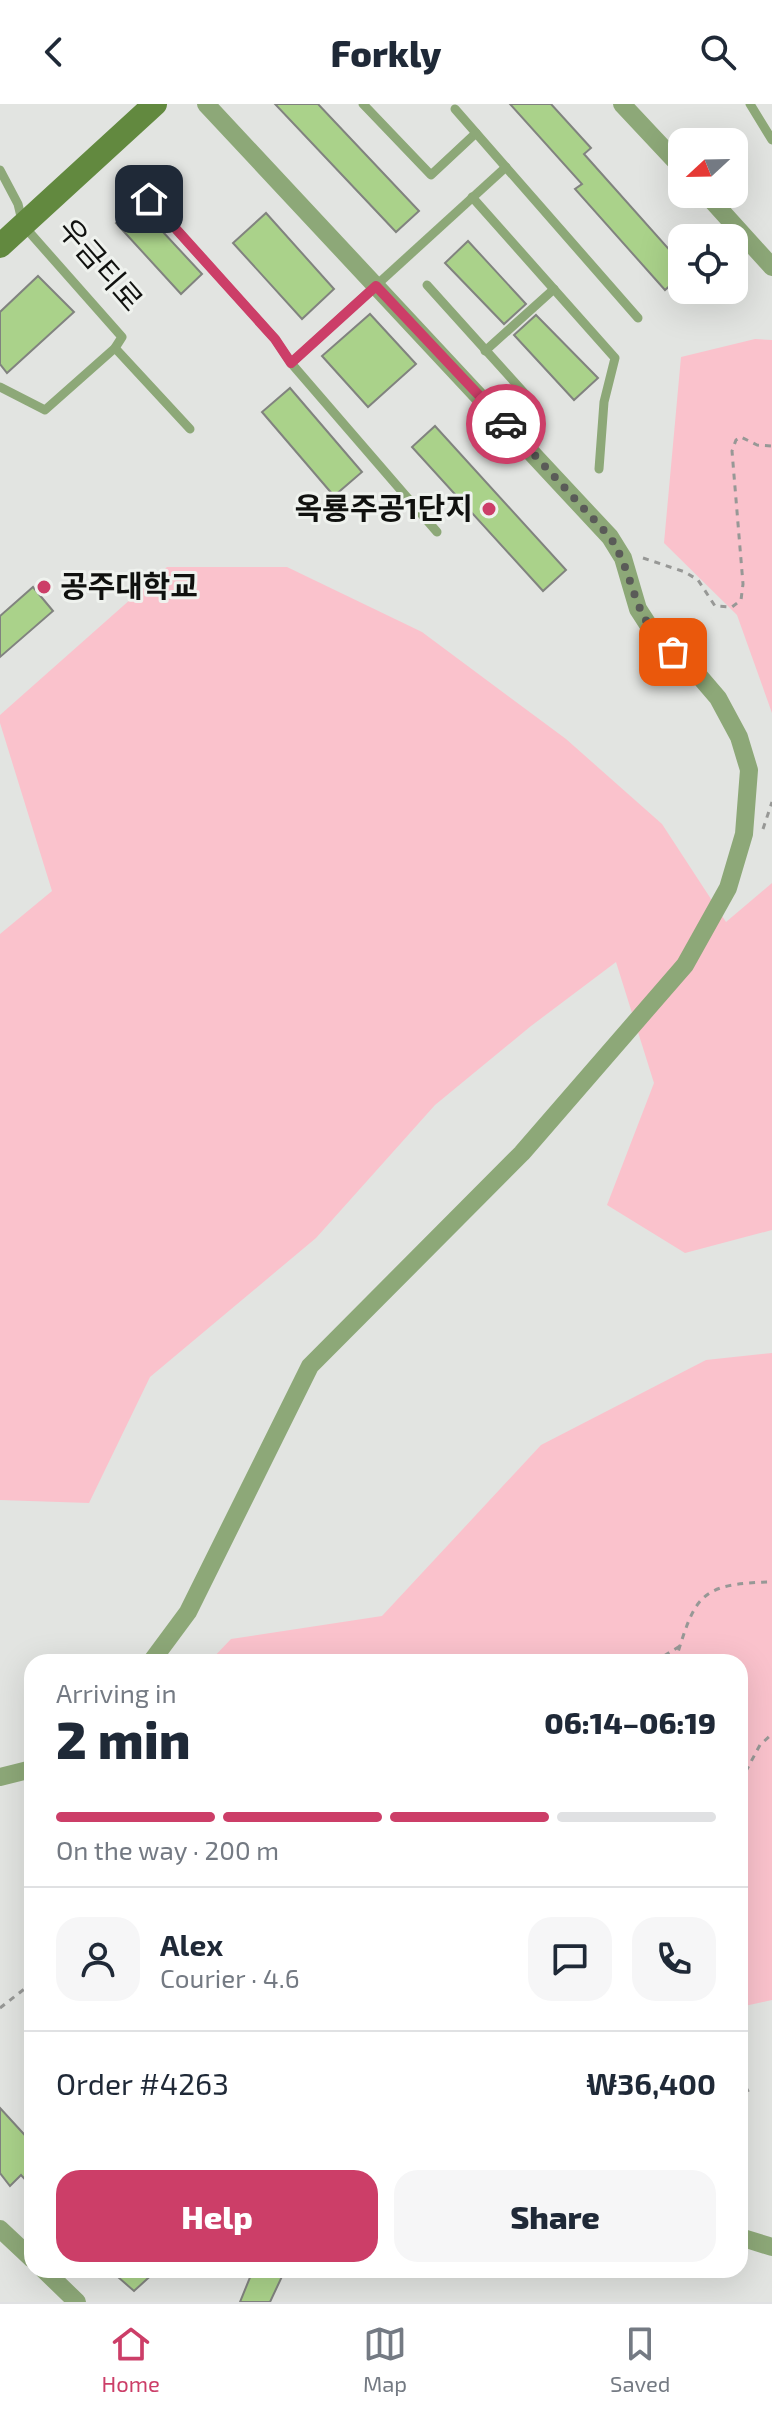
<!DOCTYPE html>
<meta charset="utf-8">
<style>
body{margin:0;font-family:"Exo 2","Noto Sans KR",sans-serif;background:#f6f6f7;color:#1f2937;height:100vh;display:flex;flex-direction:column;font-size:30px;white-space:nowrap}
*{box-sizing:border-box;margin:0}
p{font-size:26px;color:#747a83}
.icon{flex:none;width:44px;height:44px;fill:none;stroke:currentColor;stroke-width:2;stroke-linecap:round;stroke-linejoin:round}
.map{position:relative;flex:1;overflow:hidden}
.details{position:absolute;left:24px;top:1550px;width:724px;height:624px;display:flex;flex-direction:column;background:#fff;border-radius:24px;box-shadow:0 8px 32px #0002}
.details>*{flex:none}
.needle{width:52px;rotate:248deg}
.buttons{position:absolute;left:668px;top:24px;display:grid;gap:16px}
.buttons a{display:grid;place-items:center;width:80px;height:80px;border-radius:16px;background:#fff;box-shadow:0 8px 32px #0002;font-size:40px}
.pin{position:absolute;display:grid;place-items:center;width:68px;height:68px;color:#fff;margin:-34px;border-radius:16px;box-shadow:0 4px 12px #0006}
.courier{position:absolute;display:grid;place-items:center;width:80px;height:80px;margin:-40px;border:6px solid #cc3e68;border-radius:50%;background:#fff;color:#222;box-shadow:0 2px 10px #0007}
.head em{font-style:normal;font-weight:800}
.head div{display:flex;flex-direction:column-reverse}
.head{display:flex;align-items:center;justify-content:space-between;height:136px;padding:0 32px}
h1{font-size:52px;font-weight:800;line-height:60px}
.bar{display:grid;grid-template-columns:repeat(4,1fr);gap:12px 8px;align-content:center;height:96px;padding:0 32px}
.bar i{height:10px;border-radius:6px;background:#e0e1e3}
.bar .on{background:#cc3e68}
.bar p{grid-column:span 4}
.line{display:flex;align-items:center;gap:20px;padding:0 32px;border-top:2px solid #e0e1e3}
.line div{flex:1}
.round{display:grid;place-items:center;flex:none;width:84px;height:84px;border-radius:24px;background:#f6f6f7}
.primary-button{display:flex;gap:16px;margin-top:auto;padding:16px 32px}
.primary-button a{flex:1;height:92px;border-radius:24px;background:#cc3e68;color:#fff;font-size:32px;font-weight:800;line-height:92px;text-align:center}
.primary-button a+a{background:#f6f6f7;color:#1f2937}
header{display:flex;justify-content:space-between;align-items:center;height:104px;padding:0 32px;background:#fff;font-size:36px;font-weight:800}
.tab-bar{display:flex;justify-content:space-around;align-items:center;height:112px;border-top:2px solid #e0e1e3;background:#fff;font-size:22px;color:#747a83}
.tab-bar a{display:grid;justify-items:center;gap:4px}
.tab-bar .on{color:#cc3e68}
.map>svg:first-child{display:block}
</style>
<header><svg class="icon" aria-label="back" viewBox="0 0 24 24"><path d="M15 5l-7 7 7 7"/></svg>Forkly<svg class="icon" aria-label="search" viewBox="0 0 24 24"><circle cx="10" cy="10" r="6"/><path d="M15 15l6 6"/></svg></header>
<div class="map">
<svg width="772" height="2198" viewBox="0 0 772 2198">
<rect width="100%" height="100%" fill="#e2e4e1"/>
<!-- green -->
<g fill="#fac2cc">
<polygon points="755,235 772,236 772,609 737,511 664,439 681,253"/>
<polygon points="167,463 287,463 422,528 566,635 662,720 726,818 772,779 772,1126 685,1149 607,1101 654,979 616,858 531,922 435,1001 316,1134 150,1273 89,1399 0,1396 0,830 52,787 0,619 0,611"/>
<polygon points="772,1249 772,1896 740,1903 740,1558 209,1558 231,1535 382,1512 541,1341 706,1256"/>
</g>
<!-- building -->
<g fill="#aad28a" stroke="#81837f" stroke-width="2">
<polygon points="275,0 318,0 419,107 396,128"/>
<polygon points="510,0 551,0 591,44 584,50 682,160 682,171 665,186 575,85 582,80"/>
<polygon points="137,100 202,170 181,190 116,119"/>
<polygon points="266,109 334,185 302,215 233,139"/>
<polygon points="468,137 526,200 504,220 445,159"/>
<polygon points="38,172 74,208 7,269 0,260 0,208"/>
<polygon points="370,210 416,260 368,303 322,252"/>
<polygon points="536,211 598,274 574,296 514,231"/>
<polygon points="290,284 362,368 334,392 262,308"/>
<polygon points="435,322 566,466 543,487 412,343"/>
<polygon points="33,483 53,507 0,553 0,512"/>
<polygon points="0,2004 32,2039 32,2083 21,2071 10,2082 0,2069"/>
<polygon points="110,2166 157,2166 134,2187"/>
<polygon points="253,2166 285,2166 270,2198 240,2198"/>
</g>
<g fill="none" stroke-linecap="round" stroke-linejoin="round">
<!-- path -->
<g stroke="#979896" stroke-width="3" stroke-dasharray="6 6" stroke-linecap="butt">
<polyline points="643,454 685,468 698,476 715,502 732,503 741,496 743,480 732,347 736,336 741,333 757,341 772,342"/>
<polyline points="763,725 772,698"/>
<polyline points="654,1558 680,1542"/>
<path d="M675,1558c20,-65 23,-79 97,-80"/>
<polyline points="740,1678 760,1641 772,1630"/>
<polyline points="0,1904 32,1879"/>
<polyline points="740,1972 749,1989"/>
</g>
<!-- service -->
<g stroke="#8da878" stroke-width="9">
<polyline points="363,0 431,71 476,29"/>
<polyline points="750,0 772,36"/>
<polyline points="455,5 638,214"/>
<polyline points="0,66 18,100 23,121 122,233 115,244 45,306 0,283"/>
<polyline points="472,93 615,254 604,298 599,365"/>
<polyline points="149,95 275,235 291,259 437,428"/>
<polyline points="427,181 536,302"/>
<polyline points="115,244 190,325"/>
<polyline points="485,247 554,185"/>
<polyline points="291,259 506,63"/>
</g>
<!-- minor -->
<g stroke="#8da878" stroke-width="18">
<polyline points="622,0 682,64"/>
<polyline points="706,90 772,163"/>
<polyline points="151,1558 188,1508 310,1262 522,1049 685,861 728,784 744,730 749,666 739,633 718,594 688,559 658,536 638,505 623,454 610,433 206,0"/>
<polyline points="0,1673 32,1665"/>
<polyline points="0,2125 32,2155"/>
<polyline points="740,2133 772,2143"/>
<polyline points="44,2166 77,2198"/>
</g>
<!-- secondary -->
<polyline stroke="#62893f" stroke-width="24" points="0,142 155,0"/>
</g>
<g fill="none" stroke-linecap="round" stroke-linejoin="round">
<!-- done -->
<path stroke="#5a5b58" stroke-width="8" stroke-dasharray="0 14.4" d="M506,320l104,113c27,42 20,80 63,115"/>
<!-- route -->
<polyline stroke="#cc3e68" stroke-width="10" points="149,95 275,235 291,259 376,182 506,320"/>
</g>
<!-- markers -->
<g fill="#cc3e68" stroke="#eff2ee" stroke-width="3">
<circle cx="489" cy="405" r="8"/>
<circle cx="44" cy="483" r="8"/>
</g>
<g text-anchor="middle" stroke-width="6" stroke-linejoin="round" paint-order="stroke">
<!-- street labels -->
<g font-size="30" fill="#10110f" stroke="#eff2ee">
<text transform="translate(100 161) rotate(49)" y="10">우금티로</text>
</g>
<!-- poi labels -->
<g font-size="30" font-weight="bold" fill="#10110f" stroke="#eff2ee" text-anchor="end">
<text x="473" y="415">옥룡주공1단지</text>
<text x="60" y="493" text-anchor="start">공주대학교</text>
</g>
</g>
</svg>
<div class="buttons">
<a><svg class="needle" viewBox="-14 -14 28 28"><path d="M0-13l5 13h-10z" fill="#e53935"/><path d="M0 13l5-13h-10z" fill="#747a83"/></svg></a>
<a><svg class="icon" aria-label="locate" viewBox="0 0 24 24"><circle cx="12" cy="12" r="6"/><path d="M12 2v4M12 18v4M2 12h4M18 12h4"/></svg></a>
</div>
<div class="pin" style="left:673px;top:548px;background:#ea580c"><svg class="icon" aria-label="bag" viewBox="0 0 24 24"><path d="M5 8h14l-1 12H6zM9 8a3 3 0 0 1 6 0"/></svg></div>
<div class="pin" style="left:149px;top:95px;background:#1f2937"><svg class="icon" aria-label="home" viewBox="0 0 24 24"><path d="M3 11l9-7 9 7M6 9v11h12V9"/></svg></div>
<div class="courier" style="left:506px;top:320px"><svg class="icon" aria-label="car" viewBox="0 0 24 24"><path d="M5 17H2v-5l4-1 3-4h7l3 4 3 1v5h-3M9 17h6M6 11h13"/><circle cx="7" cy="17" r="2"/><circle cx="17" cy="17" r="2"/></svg></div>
<section class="details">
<div class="head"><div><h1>2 min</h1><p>Arriving in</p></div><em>06:14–06:19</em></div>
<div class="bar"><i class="on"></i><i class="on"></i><i class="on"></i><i></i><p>On the way · 200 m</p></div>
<div class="line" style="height:144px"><a class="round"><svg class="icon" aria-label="person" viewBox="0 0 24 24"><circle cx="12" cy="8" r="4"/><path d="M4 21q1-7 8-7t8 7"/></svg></a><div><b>Alex</b><p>Courier · 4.6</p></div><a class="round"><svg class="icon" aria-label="chat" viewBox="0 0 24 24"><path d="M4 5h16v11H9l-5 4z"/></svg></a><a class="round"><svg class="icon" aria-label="phone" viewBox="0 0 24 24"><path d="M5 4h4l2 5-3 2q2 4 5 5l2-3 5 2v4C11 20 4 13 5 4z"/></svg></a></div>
<div class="line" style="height:104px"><div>Order #4263</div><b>₩36,400</b></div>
<div class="primary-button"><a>Help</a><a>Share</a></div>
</section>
</div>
<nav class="tab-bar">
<a class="on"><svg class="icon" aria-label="home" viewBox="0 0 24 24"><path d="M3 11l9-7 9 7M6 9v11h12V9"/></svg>Home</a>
<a><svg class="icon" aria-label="map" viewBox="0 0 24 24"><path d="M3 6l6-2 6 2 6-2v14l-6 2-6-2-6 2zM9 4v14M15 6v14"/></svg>Map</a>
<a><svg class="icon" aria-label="saved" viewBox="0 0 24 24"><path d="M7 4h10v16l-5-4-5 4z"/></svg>Saved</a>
</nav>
